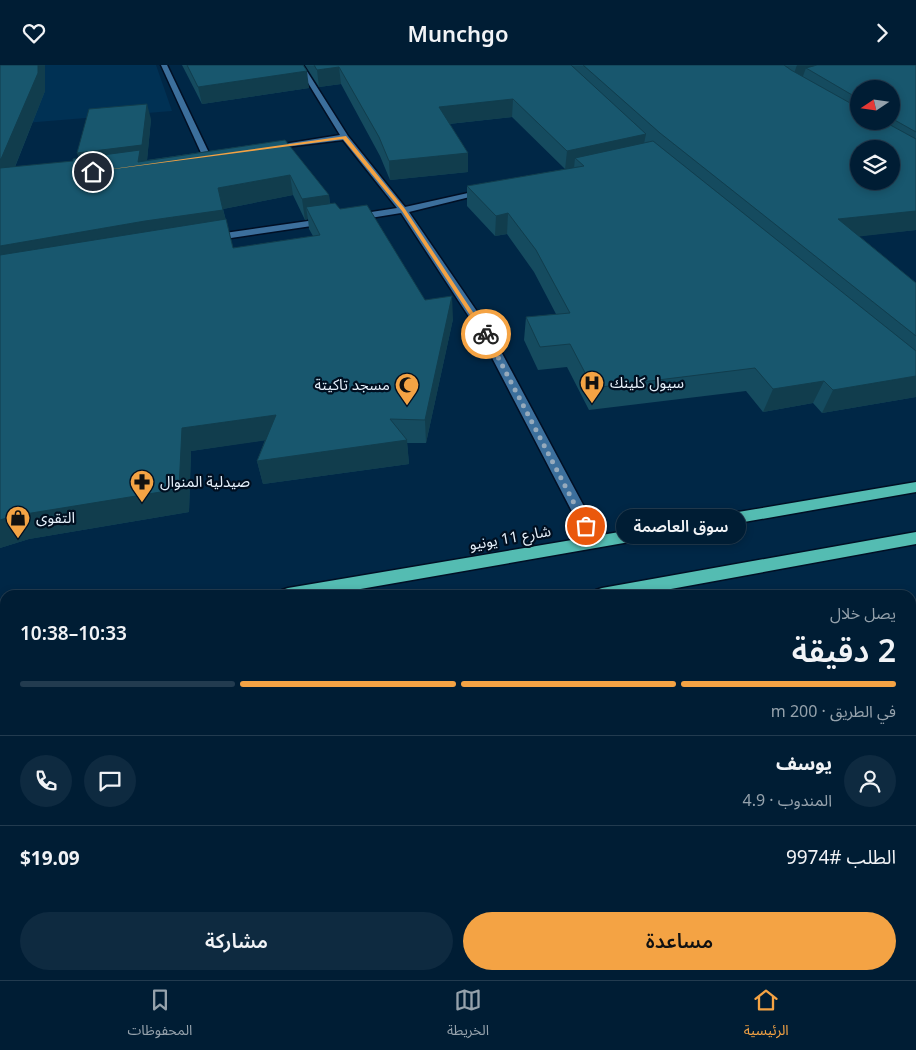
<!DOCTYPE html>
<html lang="ar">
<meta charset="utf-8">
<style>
body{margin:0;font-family:"Noto Sans","Noto Sans Arabic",sans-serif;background:#0e2a40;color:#f1f3f6;direction:rtl;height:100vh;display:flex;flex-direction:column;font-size:19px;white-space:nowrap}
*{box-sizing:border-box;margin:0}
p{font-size:16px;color:#95a2ac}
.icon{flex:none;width:28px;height:28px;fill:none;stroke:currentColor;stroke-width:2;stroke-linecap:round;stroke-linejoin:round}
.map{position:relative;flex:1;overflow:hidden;direction:ltr}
.panel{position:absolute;left:0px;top:525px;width:916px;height:390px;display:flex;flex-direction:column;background:#001d34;border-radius:15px 15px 0 0;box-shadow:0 2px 8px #0003,0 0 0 1px #223b4f;direction:rtl}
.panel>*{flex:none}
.needle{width:32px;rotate:257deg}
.fabs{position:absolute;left:850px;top:15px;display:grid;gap:10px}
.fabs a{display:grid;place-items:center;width:50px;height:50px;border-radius:50%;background:#001d34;box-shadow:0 2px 8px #0003,0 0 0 1px #223b4f;font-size:25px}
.pin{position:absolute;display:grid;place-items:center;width:42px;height:42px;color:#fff;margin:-21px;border:2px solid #fff;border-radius:50%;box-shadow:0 1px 5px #0007}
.courier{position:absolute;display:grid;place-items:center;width:50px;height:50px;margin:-25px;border:4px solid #f4a344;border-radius:50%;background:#fff;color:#222;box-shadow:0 1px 6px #0007}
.bubble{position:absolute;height:35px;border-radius:18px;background:#001d34;box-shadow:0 2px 8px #0003,0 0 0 1px #223b4f;font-size:16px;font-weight:600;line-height:35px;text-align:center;direction:rtl}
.summary em{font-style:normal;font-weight:600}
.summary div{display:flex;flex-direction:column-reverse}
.summary{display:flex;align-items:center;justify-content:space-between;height:85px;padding:0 20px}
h1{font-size:32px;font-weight:600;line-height:38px}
.bar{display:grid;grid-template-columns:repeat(4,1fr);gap:8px 5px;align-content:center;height:60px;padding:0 20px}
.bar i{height:6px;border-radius:4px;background:#223b4f}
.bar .selected{background:#f4a344}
.bar p{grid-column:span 4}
.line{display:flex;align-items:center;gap:12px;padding:0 20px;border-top:1px solid #223b4f}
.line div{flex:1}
.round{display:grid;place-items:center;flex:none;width:52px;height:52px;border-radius:26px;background:#0e2a40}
.action{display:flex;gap:10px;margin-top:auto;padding:10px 20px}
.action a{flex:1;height:58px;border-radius:30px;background:#f4a344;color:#111;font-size:20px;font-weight:600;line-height:58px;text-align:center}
.action a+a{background:#0e2a40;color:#f1f3f6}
header{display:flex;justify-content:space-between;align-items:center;height:65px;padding:0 20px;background:#001d34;font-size:22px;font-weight:600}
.menu{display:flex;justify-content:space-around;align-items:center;height:70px;border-top:1px solid #223b4f;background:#001d34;font-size:14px;color:#95a2ac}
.menu a{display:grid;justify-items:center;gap:2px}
.menu .selected{color:#f4a344}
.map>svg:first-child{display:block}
</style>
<header><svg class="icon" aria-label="forward" viewBox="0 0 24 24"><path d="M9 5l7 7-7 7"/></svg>Munchgo<svg class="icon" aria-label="heart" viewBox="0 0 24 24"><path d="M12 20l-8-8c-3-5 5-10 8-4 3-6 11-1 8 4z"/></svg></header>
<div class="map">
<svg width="916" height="915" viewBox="0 0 916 915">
<rect width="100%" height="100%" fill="#002746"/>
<!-- built -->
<polygon fill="#003154" points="0,0 156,0 172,46 0,60"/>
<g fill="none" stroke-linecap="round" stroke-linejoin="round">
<defs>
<g id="minor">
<polygon points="161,0 167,0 210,90 209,92 202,90"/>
<polygon points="297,0 303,0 348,71 405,142 486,124 490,127 409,147 489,264 603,477 600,481 590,481 477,264 401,148 352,156 347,153 352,150 397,143 343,75 269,84 265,82 340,70"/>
<polygon points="329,153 332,154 332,158 211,176 206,173 211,170"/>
<polygon points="916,537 916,551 911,552 911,538"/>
<polygon points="5,707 5,727 0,728 0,708"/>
<polygon points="790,910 815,910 817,915 792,915"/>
</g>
<g id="highway">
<polygon points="916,417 916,427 326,530 280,530 282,525 288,523"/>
<polygon points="916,467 916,479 638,530 594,530 596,525 602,523"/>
<polygon points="5,572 5,586 0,587 0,573"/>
<rect x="0" y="631" width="5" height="16"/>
</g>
</defs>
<!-- minor casing -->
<use href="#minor" stroke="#000f24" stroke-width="3"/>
<!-- highway casing -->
<use href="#highway" stroke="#000f24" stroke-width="3"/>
<!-- minor -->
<use href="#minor" fill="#3c6f9c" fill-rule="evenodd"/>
<!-- highway -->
<use href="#highway" fill="#54bcb2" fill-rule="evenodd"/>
</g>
<!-- wall -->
<g fill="#154b5f" fill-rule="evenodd">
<path d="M0,0h45v26l-30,76 58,-6 78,-42 -4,41 138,-20 44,55 1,9 10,5 85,91 28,19 -27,124h-19l2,21 -146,20 -6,-23 8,-21 -74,11 -2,61 -160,27 -29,9zM293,130l12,25 3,-1 1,10 4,7 -80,12 -10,-39z"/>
<polygon points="182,0 303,0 309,23 202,39"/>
<path d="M305,0h611v165l-57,6 57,47v114l-94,16 -9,-10 -50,9 -17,-21 -157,19 -22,-43 -29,3 -14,-30 2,-23 30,-3 -22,-42 -27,-38 -12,2 -28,-30v-20l98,-17 -53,-52 -63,7 19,48 -78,8 -10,-24 -39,-72 -22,3zM859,24h32v32h-32z"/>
<polygon points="916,866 916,915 909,915 906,910 911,910 911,868"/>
<polygon points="651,910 783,910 785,915 653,915"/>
</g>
<!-- shaded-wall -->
<g fill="#113d4d">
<polygon points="38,0 45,0 45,26 10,114 0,116 0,94"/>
<polygon points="797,0 848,0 806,3 803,11 792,14"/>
<polygon points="339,2 341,19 319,22 317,5"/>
<polygon points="307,6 309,23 202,39 198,22"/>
<polygon points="513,34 512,52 439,60 439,42"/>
<polygon points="147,39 151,54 145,117 83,104 77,88"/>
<polygon points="646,69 642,88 575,93 574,103 565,105 567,86"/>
<polygon points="468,88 468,107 390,115 389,96"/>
<polygon points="290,110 293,130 223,144 218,123"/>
<polygon points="329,130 331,151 306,142 308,154 305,155 302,134"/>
<polygon points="223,145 229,166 0,205 0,181 145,156"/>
<polygon points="916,146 916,165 829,175 838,154"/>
<polygon points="508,148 507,169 495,171 496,151"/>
<polygon points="452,231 453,254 426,378 425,355"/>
<polygon points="916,311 916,332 822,348 833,325"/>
<polygon points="824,316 813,338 763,347 773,324"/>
<polygon points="276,350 282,373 191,386 189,447 29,474 0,483 0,455 182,363"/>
<polygon points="407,375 409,399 263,419 257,396"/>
<polygon points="916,788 916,799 911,800 911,789"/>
</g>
<!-- building -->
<g fill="#18576e" stroke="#113d4d" fill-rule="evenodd">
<polygon points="0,0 38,0 38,8 1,94 0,94"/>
<polygon points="187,0 303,0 307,6 198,22"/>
<polygon points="314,0 571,0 646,69 567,86 513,34 439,42 468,88 389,96 379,72 339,2 317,5"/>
<path d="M583,0h201l7,5 68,38v13h24l33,18v72l-78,8 78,64v53l-256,-203zM859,84h32v32h-32z"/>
<polygon points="817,0 916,0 916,67 891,53 891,24 859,24 859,34 806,3"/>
<polygon points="147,39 142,80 77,88 89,44"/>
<polygon points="285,75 329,130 302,134 290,110 218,123 223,145 145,156 0,181 0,103 73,96 73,94 140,85 138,97"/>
<polygon points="653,76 916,286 916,311 833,325 824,316 773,324 755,303 593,323 570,279 540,282 526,252 570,248 536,185 508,148 496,151 467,121 584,101 575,93"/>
<polygon points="335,138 340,144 367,140 425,235 452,231 425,355 390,354 407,375 257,396 276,350 182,363 179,424 13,451 0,455 0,190 226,154 233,183 320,170 306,142"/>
<polygon points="911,573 916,579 916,788 911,789"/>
<polygon points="5,907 5,910 489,910 491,915 3,915 3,908"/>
<polygon points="670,910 783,910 785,915 672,915"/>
</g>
<!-- route -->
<polygon fill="#f4a344" points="346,71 405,144 488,270 483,270 402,146 343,74 91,107"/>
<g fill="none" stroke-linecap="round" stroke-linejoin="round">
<!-- done -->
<polyline stroke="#96aabc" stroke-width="5" stroke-dasharray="0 9" points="486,269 586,461"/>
</g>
<!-- icons -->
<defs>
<symbol id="hospital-pin" viewBox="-11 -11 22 30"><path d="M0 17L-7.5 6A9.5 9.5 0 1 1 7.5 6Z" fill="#f4a344" stroke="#000f20"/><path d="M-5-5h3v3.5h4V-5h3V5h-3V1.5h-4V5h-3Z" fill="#111"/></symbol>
<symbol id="mosque-pin" viewBox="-11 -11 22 30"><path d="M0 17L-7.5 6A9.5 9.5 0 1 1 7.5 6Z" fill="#f4a344" stroke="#000f20"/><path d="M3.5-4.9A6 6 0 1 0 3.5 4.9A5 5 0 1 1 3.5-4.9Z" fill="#111"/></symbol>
<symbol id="pharmacy-pin" viewBox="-11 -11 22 30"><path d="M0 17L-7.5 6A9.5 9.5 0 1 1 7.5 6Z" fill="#f4a344" stroke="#000f20"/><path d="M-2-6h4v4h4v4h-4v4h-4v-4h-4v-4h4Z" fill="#111"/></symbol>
<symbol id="shop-pin" viewBox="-11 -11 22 30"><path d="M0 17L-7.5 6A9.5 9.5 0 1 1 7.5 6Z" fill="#f4a344" stroke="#000f20"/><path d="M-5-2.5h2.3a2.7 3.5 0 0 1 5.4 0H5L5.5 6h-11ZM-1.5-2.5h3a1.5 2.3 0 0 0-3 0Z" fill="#111"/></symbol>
</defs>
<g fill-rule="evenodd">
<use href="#hospital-pin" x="578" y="304" width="28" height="38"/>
<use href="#mosque-pin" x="393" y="306" width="28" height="38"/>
<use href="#pharmacy-pin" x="128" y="403" width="28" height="38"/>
<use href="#shop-pin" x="4" y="439" width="28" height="38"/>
</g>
<g text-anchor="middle" stroke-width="4.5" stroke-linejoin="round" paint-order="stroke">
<!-- poi labels -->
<g font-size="15" fill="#e6f1fb" stroke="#000f20" text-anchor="start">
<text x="610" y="323">سيول كلينك</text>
<text x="390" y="325" text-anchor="end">مسجد تاكيتة</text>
<text x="160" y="422">صيدلية المنوال</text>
<text x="36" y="458">التقوى</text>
</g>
<!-- street labels -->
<g font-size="15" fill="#e6f1fb" stroke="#000f20">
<text transform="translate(510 473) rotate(-10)" y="5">شارع 11 يونيو</text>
</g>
</g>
</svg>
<div class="fabs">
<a><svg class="needle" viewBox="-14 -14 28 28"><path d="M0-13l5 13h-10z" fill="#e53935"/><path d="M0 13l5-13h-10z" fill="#95a2ac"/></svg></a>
<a><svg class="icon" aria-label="layers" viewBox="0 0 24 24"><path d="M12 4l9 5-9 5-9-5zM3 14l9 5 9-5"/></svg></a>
</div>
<div class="pin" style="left:586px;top:461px;background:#ea580c"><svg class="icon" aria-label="bag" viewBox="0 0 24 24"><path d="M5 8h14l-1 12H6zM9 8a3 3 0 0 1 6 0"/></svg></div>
<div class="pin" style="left:93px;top:107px;background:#1f2937"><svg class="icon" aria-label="home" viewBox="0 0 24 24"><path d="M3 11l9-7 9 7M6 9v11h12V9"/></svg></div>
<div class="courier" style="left:486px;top:269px"><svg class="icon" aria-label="bike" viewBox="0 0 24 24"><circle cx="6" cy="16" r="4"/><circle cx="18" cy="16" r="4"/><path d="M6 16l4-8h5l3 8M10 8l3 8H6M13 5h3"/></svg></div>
<div class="bubble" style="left:616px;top:444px;width:130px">سوق العاصمة</div>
<section class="panel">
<div class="summary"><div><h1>2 دقيقة</h1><p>يصل خلال</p></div><em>10:33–10:38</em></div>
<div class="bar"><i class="selected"></i><i class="selected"></i><i class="selected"></i><i></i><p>في الطريق · 200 m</p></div>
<div class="line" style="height:90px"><a class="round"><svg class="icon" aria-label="person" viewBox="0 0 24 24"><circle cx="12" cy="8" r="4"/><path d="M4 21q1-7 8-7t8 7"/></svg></a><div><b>يوسف</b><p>المندوب · 4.9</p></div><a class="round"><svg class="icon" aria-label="chat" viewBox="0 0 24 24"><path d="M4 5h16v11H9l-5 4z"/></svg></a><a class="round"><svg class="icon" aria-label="phone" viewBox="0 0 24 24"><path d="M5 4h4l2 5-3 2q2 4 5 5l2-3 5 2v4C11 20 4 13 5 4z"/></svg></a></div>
<div class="line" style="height:65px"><div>الطلب #9974</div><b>$19.09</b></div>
<div class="action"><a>مساعدة</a><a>مشاركة</a></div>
</section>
</div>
<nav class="menu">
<a class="selected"><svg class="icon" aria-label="home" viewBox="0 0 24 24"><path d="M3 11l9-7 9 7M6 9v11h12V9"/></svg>الرئيسية</a>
<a><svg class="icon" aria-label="map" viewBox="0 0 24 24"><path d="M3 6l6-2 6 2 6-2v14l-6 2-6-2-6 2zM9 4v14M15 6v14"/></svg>الخريطة</a>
<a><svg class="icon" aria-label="saved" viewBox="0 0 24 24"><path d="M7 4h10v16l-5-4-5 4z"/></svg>المحفوظات</a>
</nav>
